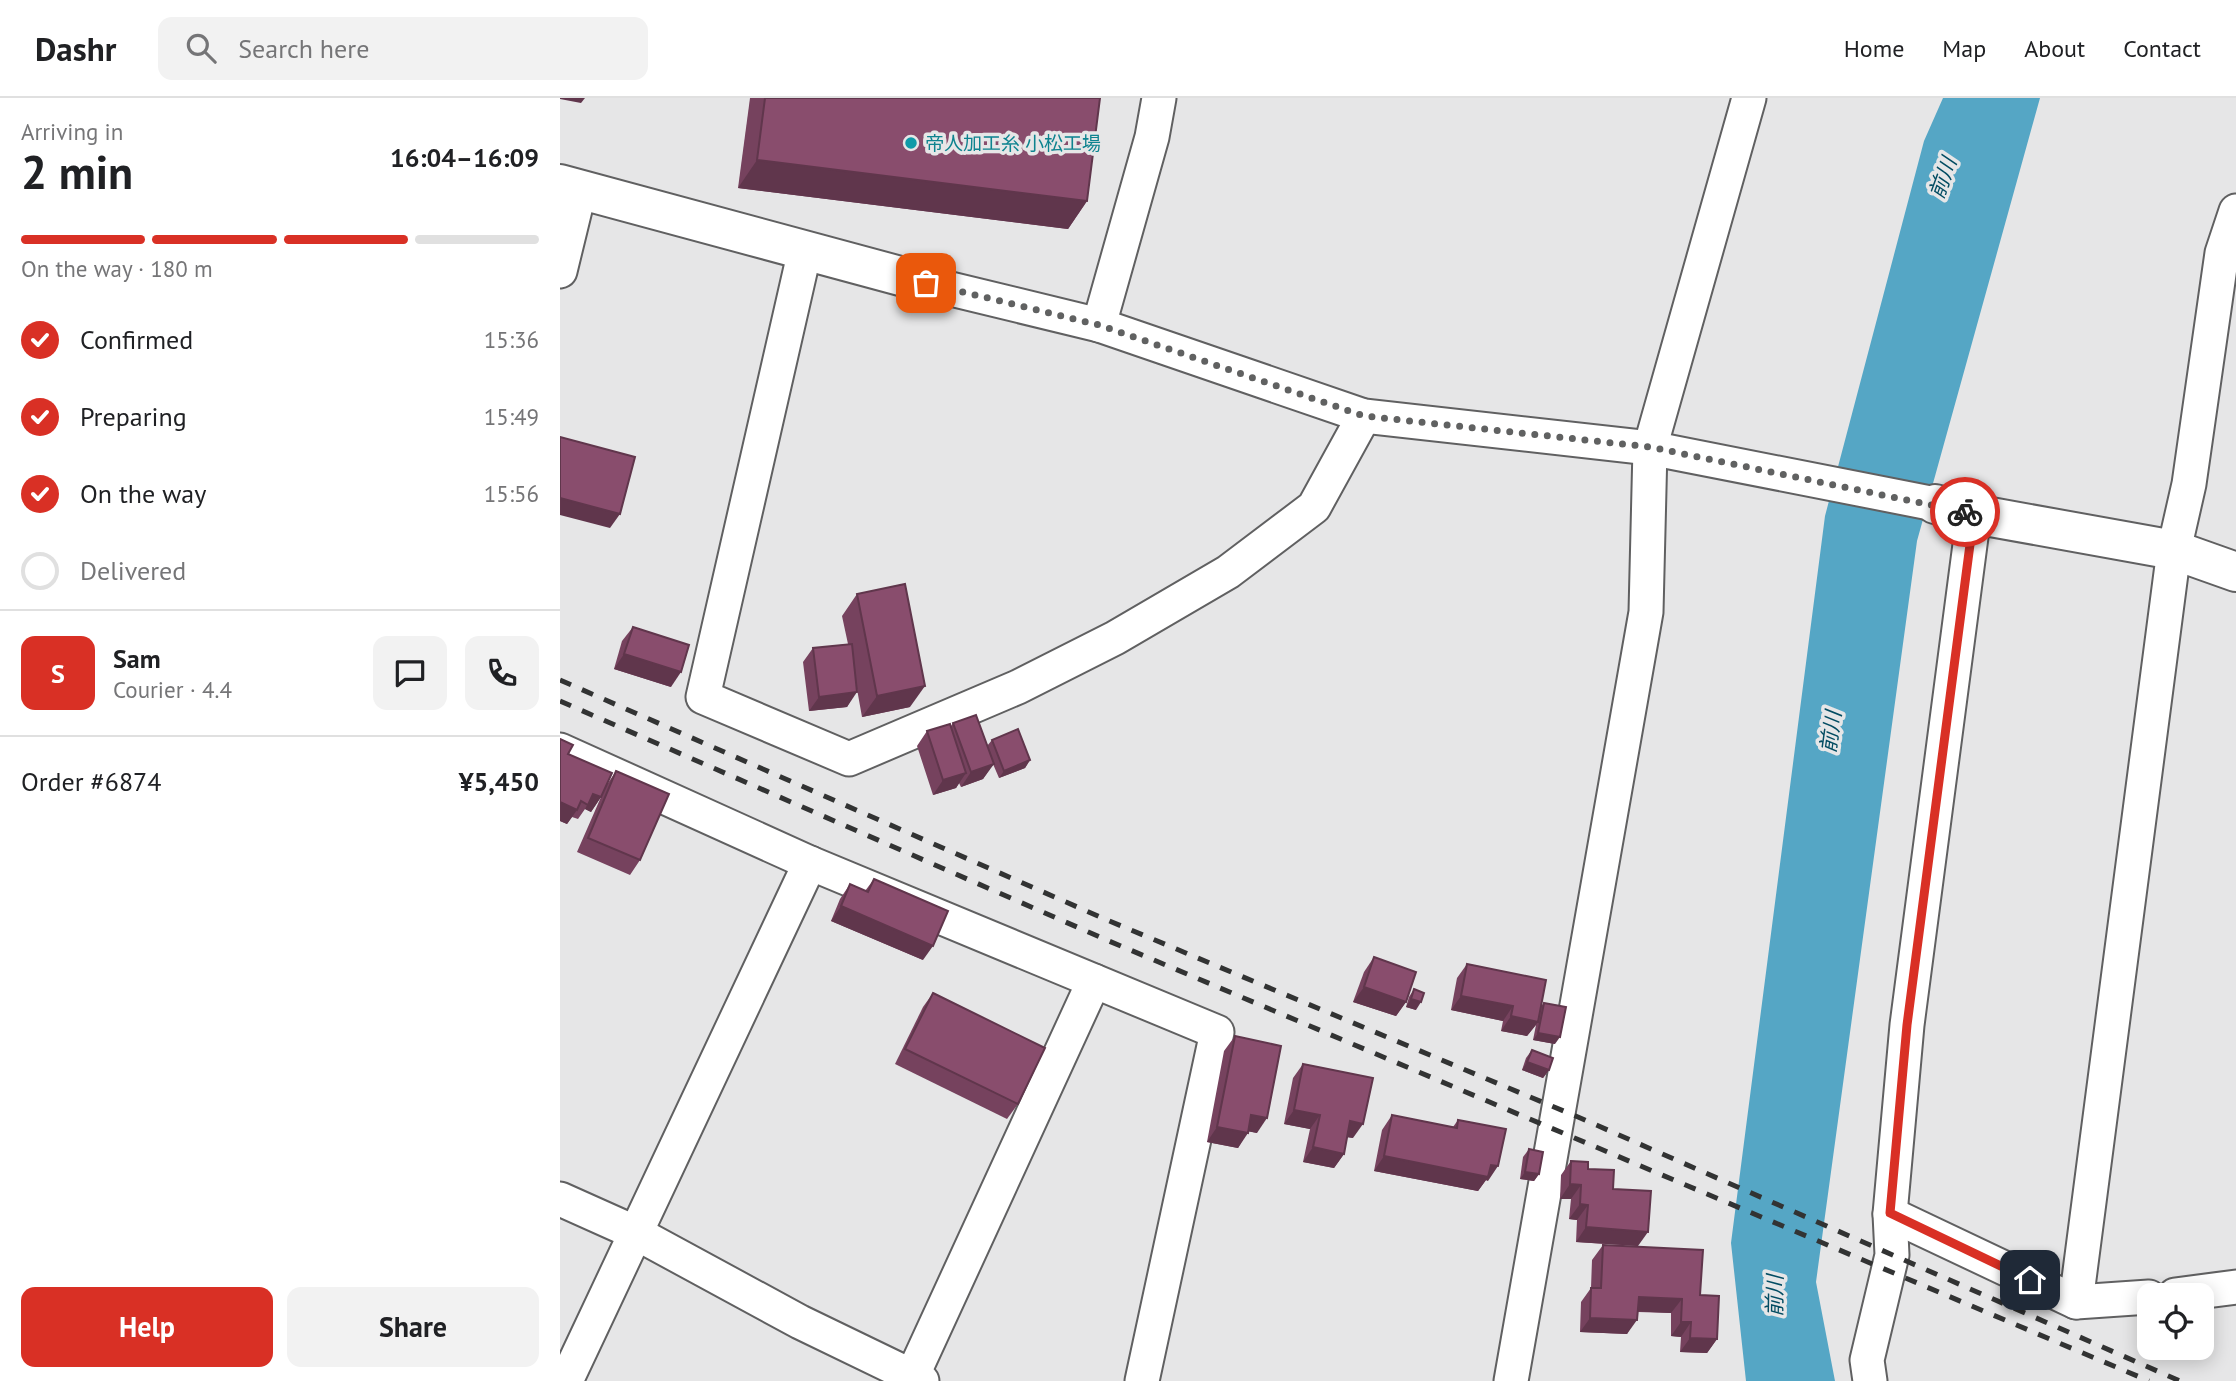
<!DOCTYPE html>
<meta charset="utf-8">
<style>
body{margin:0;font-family:"PT Sans","Noto Sans JP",sans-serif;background:#f2f2f2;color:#202124;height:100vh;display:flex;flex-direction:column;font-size:26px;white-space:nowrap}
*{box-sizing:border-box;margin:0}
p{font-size:23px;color:#757577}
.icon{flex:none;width:38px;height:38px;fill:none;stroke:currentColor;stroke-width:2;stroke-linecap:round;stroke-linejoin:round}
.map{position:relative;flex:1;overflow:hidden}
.sheet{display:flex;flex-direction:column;background:#fff;width:560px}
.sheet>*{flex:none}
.fabs{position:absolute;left:1577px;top:1185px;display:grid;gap:14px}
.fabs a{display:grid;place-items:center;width:77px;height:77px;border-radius:14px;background:#fff;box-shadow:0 4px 18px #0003;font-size:35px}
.pin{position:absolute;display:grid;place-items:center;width:60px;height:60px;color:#fff;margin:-30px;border-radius:14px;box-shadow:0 4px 10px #0006}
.courier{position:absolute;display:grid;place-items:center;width:70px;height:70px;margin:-35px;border:5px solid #d93025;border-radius:50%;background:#fff;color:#222;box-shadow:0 2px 9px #0007}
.headline em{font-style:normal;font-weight:600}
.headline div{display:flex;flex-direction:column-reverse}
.headline{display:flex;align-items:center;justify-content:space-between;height:119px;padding:0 21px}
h1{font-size:46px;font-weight:600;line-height:52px}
.bar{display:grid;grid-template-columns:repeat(4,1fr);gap:10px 7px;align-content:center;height:84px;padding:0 21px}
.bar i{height:9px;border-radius:5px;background:#e0e0e0}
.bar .active{background:#d93025}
.bar p{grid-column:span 4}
.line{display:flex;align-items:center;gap:18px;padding:0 21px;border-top:2px solid #e0e0e0}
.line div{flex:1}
.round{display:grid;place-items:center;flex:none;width:74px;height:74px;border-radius:14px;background:#f2f2f2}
ol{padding:0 21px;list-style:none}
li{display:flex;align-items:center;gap:21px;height:77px}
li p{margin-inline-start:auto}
li .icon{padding:7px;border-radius:50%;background:#d93025;color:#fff;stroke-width:4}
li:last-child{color:#757577}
li i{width:38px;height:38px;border:4px solid #e0e0e0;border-radius:50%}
.primary-button{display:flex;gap:14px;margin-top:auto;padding:14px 21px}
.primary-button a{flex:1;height:80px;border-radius:14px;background:#d93025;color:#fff;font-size:28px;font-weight:600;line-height:80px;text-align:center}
.primary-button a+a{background:#f2f2f2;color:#202124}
header{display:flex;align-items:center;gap:42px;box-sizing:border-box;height:98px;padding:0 35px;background:#fff;border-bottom:2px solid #e0e0e0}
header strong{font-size:33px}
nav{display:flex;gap:38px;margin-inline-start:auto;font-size:24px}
.search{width:490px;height:63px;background:#f2f2f2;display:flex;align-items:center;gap:18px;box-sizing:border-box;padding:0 24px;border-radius:14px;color:#757577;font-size:26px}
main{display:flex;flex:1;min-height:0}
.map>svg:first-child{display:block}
</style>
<header>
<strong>Dashr</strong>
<div class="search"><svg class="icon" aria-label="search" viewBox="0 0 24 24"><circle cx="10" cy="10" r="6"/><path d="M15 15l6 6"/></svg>Search here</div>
<nav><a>Home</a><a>Map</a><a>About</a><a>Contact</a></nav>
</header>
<main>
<section class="sheet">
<div class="headline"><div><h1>2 min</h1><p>Arriving in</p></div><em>16:04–16:09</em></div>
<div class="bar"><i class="active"></i><i class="active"></i><i class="active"></i><i></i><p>On the way · 180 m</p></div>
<ol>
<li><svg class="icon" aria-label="check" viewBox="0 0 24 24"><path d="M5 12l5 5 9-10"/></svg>Confirmed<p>15:36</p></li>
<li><svg class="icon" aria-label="check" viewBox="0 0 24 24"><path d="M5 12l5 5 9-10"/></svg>Preparing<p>15:49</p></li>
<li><svg class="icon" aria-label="check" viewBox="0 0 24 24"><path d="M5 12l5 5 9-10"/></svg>On the way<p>15:56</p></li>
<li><i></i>Delivered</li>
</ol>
<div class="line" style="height:126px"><b class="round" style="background:#d93025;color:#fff">S</b><div><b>Sam</b><p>Courier · 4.4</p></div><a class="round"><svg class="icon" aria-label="chat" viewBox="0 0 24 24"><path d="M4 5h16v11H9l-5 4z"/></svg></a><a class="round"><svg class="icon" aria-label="phone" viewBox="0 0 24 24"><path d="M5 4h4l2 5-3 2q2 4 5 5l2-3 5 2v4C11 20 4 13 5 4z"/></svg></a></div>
<div class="line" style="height:91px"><div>Order #6874</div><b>¥5,450</b></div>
<div class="primary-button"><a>Help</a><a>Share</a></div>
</section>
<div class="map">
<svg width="1676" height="1283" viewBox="0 0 1676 1283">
<rect width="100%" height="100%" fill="#e6e6e7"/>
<!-- water -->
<polygon fill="#55a6c5" points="1383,0 1480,0 1357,443 1256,1184 1275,1283 1186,1283 1171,1145 1265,418 1364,43"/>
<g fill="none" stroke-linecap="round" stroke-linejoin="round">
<defs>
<g id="minor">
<polyline points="245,152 143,599 289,661 458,589 555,540 668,474 754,409 804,318"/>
<polyline points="0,173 20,91"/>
<polyline points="366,185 539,227 804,318 1090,350 1375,406"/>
<polyline points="539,227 592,39 599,0"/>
<polyline points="0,652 250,765 657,934 582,1283"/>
<polyline points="0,1101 76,1135 240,1224 362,1283"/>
<polyline points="1330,1116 1516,1204 1589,1199"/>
<polyline points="1615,1197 1676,1189"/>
<polyline points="1516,1204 1614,452 1629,386 1662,155 1676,113"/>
<polyline points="6,1283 250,765"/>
<polyline points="350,1283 534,883"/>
<polyline points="951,1283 1086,514 1090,350 1189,0"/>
<polyline points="1310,1283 1307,1262 1332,1157 1330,1116 1347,927 1414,416"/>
</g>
<g id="tertiary">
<polyline points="0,86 366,185"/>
<polyline points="1375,406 1414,416 1614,452 1676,474"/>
</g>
</defs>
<!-- minor casing -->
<use href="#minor" stroke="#606061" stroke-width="37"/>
<!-- tertiary casing -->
<use href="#tertiary" stroke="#606061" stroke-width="42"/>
<!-- minor -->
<use href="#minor" stroke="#fff" stroke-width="33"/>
<!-- tertiary -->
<use href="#tertiary" stroke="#fff" stroke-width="38"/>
<!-- rail -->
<g stroke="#323333" stroke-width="5" stroke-dasharray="12 12" stroke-linecap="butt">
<polyline points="0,582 547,822 1018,1019 1620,1283"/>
<polyline points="0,603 549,843 1589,1283"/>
</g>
</g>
<!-- wall -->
<g fill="#76425e">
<polygon points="190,0 540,0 527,103 508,131 178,90"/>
<polygon points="297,496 350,609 302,619 297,591 287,609 249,613 243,564 253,550 288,546 282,518"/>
<polygon points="73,529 111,589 54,571 62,543"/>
<polygon points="393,625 427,648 432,642 470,662 465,670 439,680 433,666 423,681 401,689 399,685 396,690 373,697 357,648 367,633 391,628"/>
<polygon points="0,641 8,656 46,688 56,673 80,762 70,777 17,754 41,699 31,714 25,711 18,721 12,719 7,726 0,723"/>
<polygon points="314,781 363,862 271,823 280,801 290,786 305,793"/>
<polygon points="814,859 846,904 836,918 793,904 804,874"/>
<polygon points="907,866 980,909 984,905 995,946 973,942 976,927 967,938 941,933 943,923 891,912 897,880"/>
<polygon points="854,891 856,912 846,909 849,899"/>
<polygon points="373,895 458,1006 447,1021 335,966 363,909"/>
<polygon points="675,938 697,1035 688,1033 678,1050 647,1044 664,953"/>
<polygon points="972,952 989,972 983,980 962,972 966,960"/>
<polygon points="743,966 793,1040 787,1039 784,1056 774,1070 743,1064 750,1031 724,1026 733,980"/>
<polygon points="832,1017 893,1029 898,1022 928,1083 926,1082 918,1093 814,1073 822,1032"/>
<polygon points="969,1051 979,1076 974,1083 960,1081 963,1059"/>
<polygon points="1011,1063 1028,1071 1053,1091 1078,1148 1016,1144 1017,1122 1009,1121 1011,1101 1000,1101 1001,1077"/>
<polygon points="1043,1147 1140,1197 1157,1241 1147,1255 1120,1254 1121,1239 1111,1238 1111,1215 1078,1214 1067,1236 1020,1234 1021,1204 1031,1190 1032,1162"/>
</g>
<!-- shaded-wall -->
<g fill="#60364c">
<polygon points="0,0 25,0 21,5 0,1"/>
<polygon points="197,62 527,103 508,131 178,90"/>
<polygon points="0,400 60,416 50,430 0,417"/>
<polygon points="64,556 121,574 111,589 54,571"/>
<polygon points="365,588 350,609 302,619 317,598"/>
<polygon points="297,594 287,609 249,613 259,599"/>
<polygon points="470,662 465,670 439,680 444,673"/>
<polygon points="434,666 423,681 401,689 411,674"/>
<polygon points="406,675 396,690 373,697 383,682"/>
<polygon points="33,696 41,699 31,714 25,711"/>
<polygon points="0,704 17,712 7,726 0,723"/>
<polygon points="281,808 373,848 363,862 271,823"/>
<polygon points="804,889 846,904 836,918 793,904"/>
<polygon points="901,898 953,908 943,923 891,912"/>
<polygon points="851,901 861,904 856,912 846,909"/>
<polygon points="951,918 978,924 967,938 941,933"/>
<polygon points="978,935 1000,939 995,946 973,942"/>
<polygon points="967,964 989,972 983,980 962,972"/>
<polygon points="734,1012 760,1017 750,1031 724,1026"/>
<polygon points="691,1017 707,1020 697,1035 681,1032"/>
<polygon points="790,1023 803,1026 793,1040 780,1038"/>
<polygon points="657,1029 688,1035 678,1050 647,1044"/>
<polygon points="753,1049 784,1056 774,1070 743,1064"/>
<polygon points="824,1058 931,1067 938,1068 928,1083 926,1082 918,1093 814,1073"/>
<polygon points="965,1074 979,1076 974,1083 960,1081"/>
<polygon points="1010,1086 1021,1087 1011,1101 1000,1101"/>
<polygon points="1020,1106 1028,1107 1017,1122 1009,1121"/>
<polygon points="1026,1129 1088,1134 1078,1148 1016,1144"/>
<polygon points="1079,1199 1122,1201 1111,1215 1069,1213"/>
<polygon points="1030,1220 1077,1222 1067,1236 1020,1234"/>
<polygon points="1121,1224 1131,1224 1121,1239 1111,1238"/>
<polygon points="1130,1240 1157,1241 1147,1255 1120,1254"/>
</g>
<!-- building -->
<g fill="#894d6d" stroke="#60364c" stroke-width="2">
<polygon points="205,0 540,0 527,103 197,62"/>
<polygon points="0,339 75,359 60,416 0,400"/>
<polygon points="345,486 365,588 317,598 297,496"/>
<polygon points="73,529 129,547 121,574 64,556"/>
<polygon points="292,546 297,594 259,599 253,550"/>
<polygon points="416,617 434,666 411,674 393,625"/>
<polygon points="390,626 406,675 383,682 367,633"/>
<polygon points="458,631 470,662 444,673 432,642"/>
<polygon points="0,641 13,647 8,656 52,675 41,699 33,696 28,707 21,703 17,712 0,704"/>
<polygon points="56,673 109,696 80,762 28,740"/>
<polygon points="314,781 388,813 373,848 281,808 290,786 308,794"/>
<polygon points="814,859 856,874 846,904 804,889"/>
<polygon points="907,866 986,882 978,924 951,918 953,908 901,898"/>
<polygon points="854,891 864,895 861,904 851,901"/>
<polygon points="373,895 485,950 458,1006 345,951"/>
<polygon points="984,905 1006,909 1000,939 978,935"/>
<polygon points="675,938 721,948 707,1020 691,1017 688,1035 657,1029"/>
<polygon points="972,952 993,960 989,972 967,964"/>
<polygon points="743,966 813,980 803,1026 790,1023 784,1056 753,1049 760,1017 734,1012"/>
<polygon points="832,1017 897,1030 898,1022 946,1031 938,1068 931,1067 928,1079 824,1058"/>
<polygon points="969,1051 983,1054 979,1076 965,1074"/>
<polygon points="1011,1063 1028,1064 1028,1071 1054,1072 1053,1091 1091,1093 1088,1134 1026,1129 1028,1107 1020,1106 1021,1087 1010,1086"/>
<polygon points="1043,1147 1143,1152 1140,1197 1159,1198 1157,1241 1130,1240 1131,1224 1121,1224 1122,1201 1079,1199 1077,1222 1030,1220 1031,1190 1041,1190"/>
</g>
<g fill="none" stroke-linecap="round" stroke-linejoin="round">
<!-- done -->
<polyline stroke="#606161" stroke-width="7" stroke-dasharray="0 12.6" points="366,185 539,227 804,318 1090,349 1405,414"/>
<!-- route -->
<polyline stroke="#d93025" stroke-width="9" points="1405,414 1414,416 1347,927 1330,1115 1470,1182"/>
</g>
<!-- markers -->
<circle fill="#0f9aa8" stroke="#e6e6e7" stroke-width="2.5" cx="351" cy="45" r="7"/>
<g text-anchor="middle" stroke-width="7" stroke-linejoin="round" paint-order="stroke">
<!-- culture labels -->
<g font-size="19" fill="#0d838f" stroke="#e6e6e7" text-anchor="start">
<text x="365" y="52">帝人加工糸 小松工場</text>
</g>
<!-- water labels -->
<g font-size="21" font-style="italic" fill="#034c62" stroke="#e6e6e7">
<text transform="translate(1383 80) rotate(-70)" y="7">前川</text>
<text transform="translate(1271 634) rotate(-82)" y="7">前川</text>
<text transform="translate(1215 1198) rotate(-89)" y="7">前川</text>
</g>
</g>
</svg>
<div class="fabs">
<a><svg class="icon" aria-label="locate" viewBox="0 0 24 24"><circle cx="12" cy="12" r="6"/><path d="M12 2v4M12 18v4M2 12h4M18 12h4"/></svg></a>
</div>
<div class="pin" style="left:366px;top:185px;background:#ea580c"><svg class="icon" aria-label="bag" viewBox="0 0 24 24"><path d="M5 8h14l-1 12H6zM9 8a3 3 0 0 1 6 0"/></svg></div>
<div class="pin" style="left:1470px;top:1182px;background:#1f2937"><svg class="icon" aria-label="home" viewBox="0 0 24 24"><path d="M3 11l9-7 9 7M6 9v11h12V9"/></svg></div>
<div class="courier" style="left:1405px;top:414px"><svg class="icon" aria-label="bike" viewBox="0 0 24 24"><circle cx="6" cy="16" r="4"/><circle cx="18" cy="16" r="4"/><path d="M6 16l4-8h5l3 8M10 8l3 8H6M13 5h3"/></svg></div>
</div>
</main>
